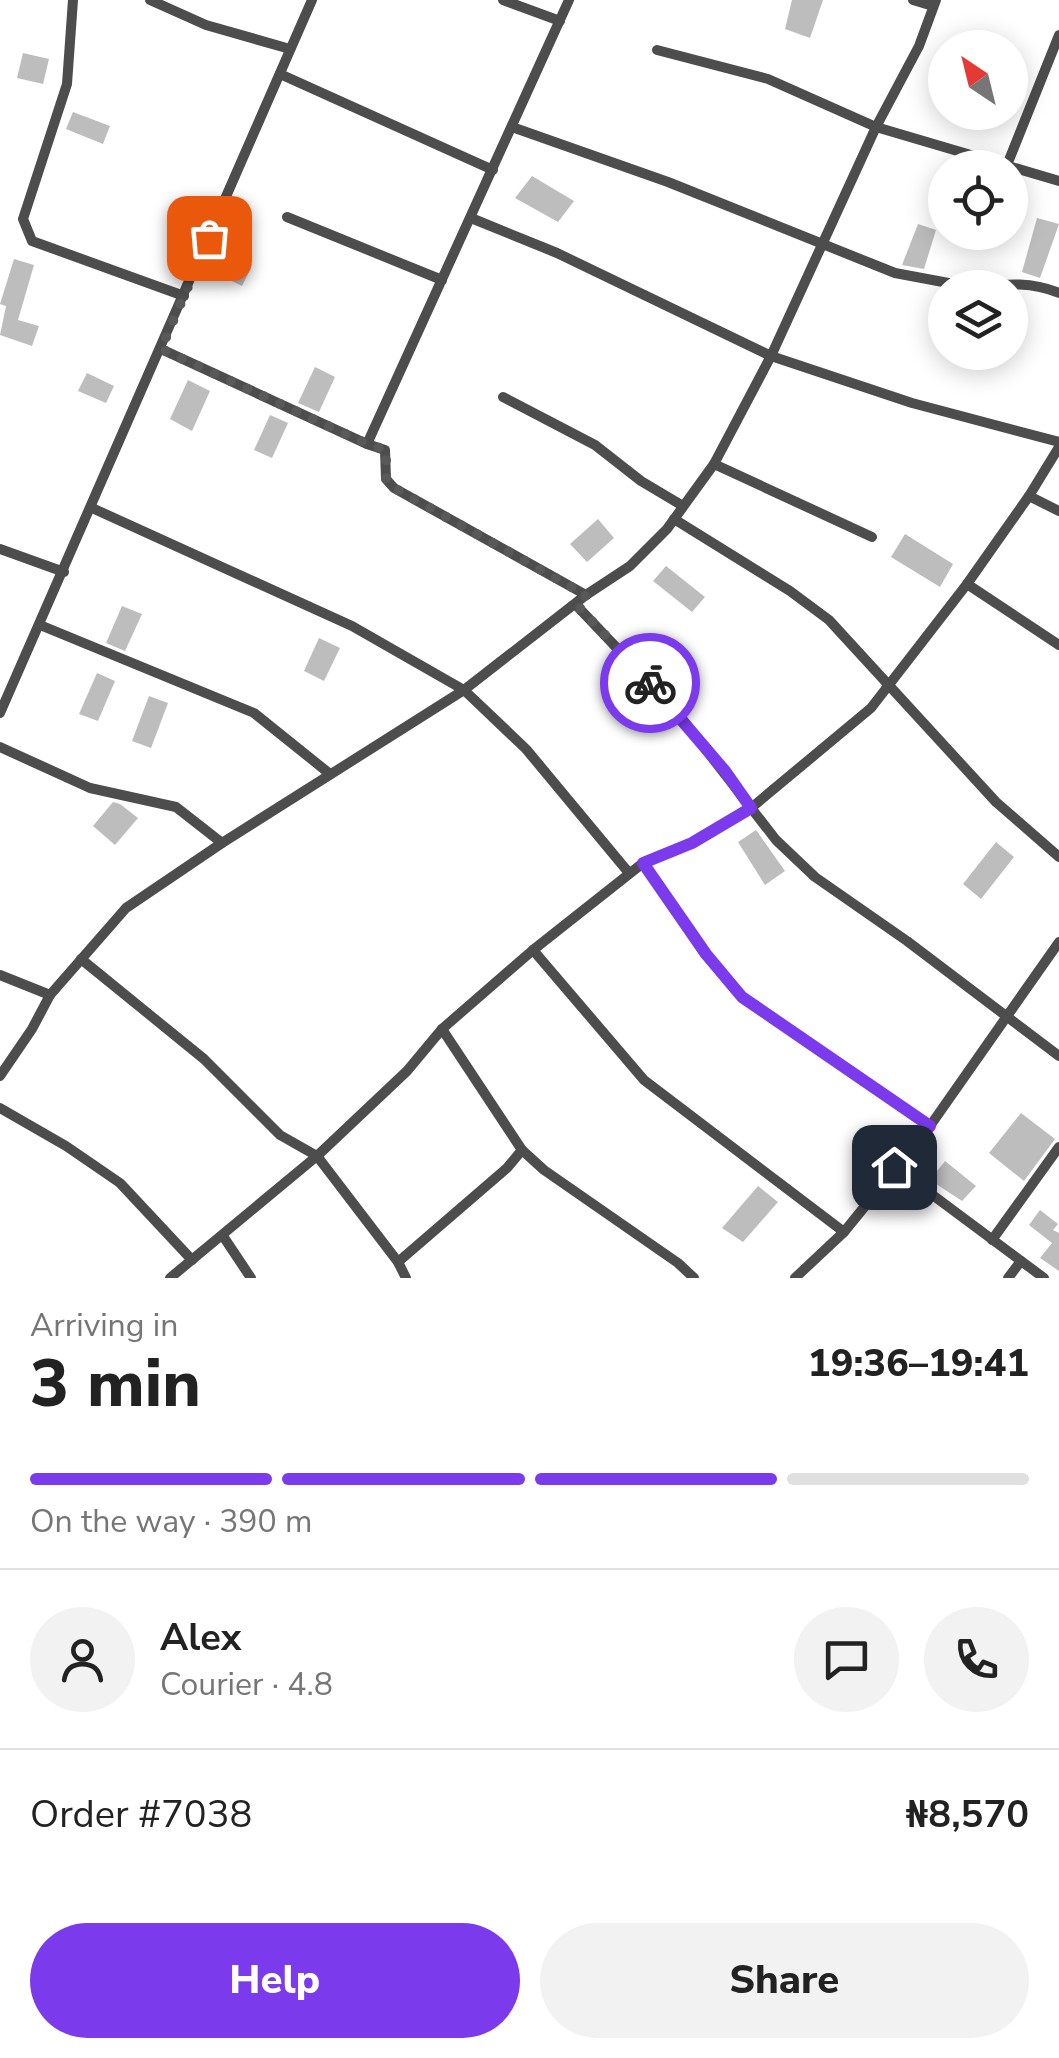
<!DOCTYPE html>
<meta charset="utf-8">
<style>
body{margin:0;font-family:"Nunito Sans",sans-serif;background:#f2f2f2;color:#222;height:100vh;display:flex;flex-direction:column;font-size:38px;white-space:nowrap}
*{box-sizing:border-box;margin:0}
p{font-size:32px;color:#767676}
.icon{flex:none;width:55px;height:55px;fill:none;stroke:currentColor;stroke-width:2;stroke-linecap:round;stroke-linejoin:round}
.map{position:relative;height:1278px;overflow:hidden}
.drawer{display:flex;flex-direction:column;background:#fff;flex:1}
.drawer>*{flex:none}
.needle{width:65px;rotate:325deg}
.buttons{position:absolute;left:928px;top:30px;display:grid;gap:20px}
.buttons a{display:grid;place-items:center;width:100px;height:100px;border-radius:50%;background:#fff;box-shadow:0 5px 25px #0003;font-size:50px}
.pin{position:absolute;display:grid;place-items:center;width:85px;height:85px;color:#fff;margin:-42px;border-radius:20px;box-shadow:0 5px 15px #0006}
.courier{position:absolute;display:grid;place-items:center;width:100px;height:100px;margin:-50px;border:8px solid #7c3aed;border-radius:50%;background:#fff;color:#222;box-shadow:0 2px 12px #0007}
.head em{font-style:normal;font-weight:800}
.head div{display:flex;flex-direction:column-reverse}
.head{display:flex;align-items:center;justify-content:space-between;height:170px;padding:0 30px}
h1{font-size:65px;font-weight:800;line-height:75px}
.bar{display:grid;grid-template-columns:repeat(4,1fr);gap:15px 10px;align-content:center;height:120px;padding:0 30px}
.bar i{height:12px;border-radius:8px;background:#e0e0e0}
.bar .selected{background:#7c3aed}
.bar p{grid-column:span 4}
.line{display:flex;align-items:center;gap:25px;padding:0 30px;border-top:2px solid #e0e0e0}
.line div{flex:1}
.round{display:grid;place-items:center;flex:none;width:105px;height:105px;border-radius:52px;background:#f2f2f2}
.action{display:flex;gap:20px;margin-top:auto;padding:20px 30px}
.action a{flex:1;height:115px;border-radius:60px;background:#7c3aed;color:#fff;font-size:40px;font-weight:800;line-height:115px;text-align:center}
.action a+a{background:#f2f2f2;color:#222}
.map>svg:first-child{display:block}
</style>
<div class="map">
<svg width="1059" height="1278" viewBox="0 0 1059 1278">
<rect width="100%" height="100%" fill="#fff"/>
<!-- building -->
<g fill="#bdbdbd">
<polygon points="792,0 823,0 810,38 785,29"/>
<polygon points="23,53 49,59 43,84 17,78"/>
<polygon points="73,112 110,126 103,144 66,129"/>
<polygon points="532,176 574,201 558,222 515,198"/>
<polygon points="1037,218 1059,224 1040,278 1022,272"/>
<polygon points="918,224 936,230 924,269 902,265"/>
<polygon points="220,252 251,268 242,286 210,270"/>
<polygon points="14,259 34,265 18,320 39,326 32,346 0,335 6,306 0,304"/>
<polygon points="315,367 335,377 319,412 298,403"/>
<polygon points="87,373 114,386 106,403 78,391"/>
<polygon points="188,380 210,391 192,431 170,419"/>
<polygon points="270,415 288,423 272,458 254,450"/>
<polygon points="598,519 614,538 587,562 570,544"/>
<polygon points="905,534 953,564 940,587 891,557"/>
<polygon points="666,566 705,597 692,612 653,581"/>
<polygon points="122,606 142,614 125,651 106,643"/>
<polygon points="319,638 340,648 324,681 304,671"/>
<polygon points="97,673 115,681 98,721 79,714"/>
<polygon points="149,696 168,703 151,748 132,741"/>
<polygon points="113,802 120,804 138,818 115,845 93,826"/>
<polygon points="756,830 785,871 765,885 738,842"/>
<polygon points="996,842 1014,857 981,899 963,884"/>
<polygon points="1021,1113 1055,1139 1024,1181 989,1153"/>
<polygon points="945,1161 976,1186 962,1201 930,1180"/>
<polygon points="758,1186 778,1202 743,1242 722,1228"/>
<polygon points="1040,1210 1058,1224 1053,1230 1059,1233 1059,1271 1040,1258 1052,1243 1029,1225"/>
</g>
<g fill="none" stroke-linecap="round" stroke-linejoin="round">
<!-- minor -->
<g stroke="#4d4d4d" stroke-width="10">
<polyline points="73,0 67,84 23,219 32,241 184,296"/>
<polyline points="150,0 206,25 290,49"/>
<polyline points="503,0 560,21"/>
<polyline points="913,0 933,6"/>
<polyline points="657,50 768,79 876,127 1059,181"/>
<polyline points="280,74 493,170"/>
<polyline points="512,127 668,182 895,273 975,288"/>
<polyline points="1007,165 1059,35"/>
<polyline points="287,217 442,280"/>
<polyline points="471,218 557,253 771,356 912,403 1059,442"/>
<path d="M979,288c28,-5 54,-6 80,5"/>
<polyline points="161,349 367,444 385,450 386,479 394,488 586,595"/>
<polyline points="503,397 595,445 641,481 683,506"/>
<polyline points="367,444 569,0"/>
<polyline points="714,464 872,537"/>
<polyline points="1029,496 1059,511"/>
<polyline points="92,508 352,626 464,690 526,749 629,873"/>
<polyline points="674,519 790,591 829,620 996,802 1059,857"/>
<polyline points="0,549 64,572"/>
<polyline points="967,584 1059,645"/>
<polyline points="576,605 672,706 776,840 815,877 907,941 1059,1056"/>
<polyline points="40,625 254,713 330,774"/>
<polyline points="0,713 312,0"/>
<polyline points="0,747 90,788 176,807 222,843"/>
<polyline points="643,863 705,954 742,997 930,1126"/>
<polyline points="533,950 644,1080 844,1232"/>
<polyline points="81,959 204,1059 280,1135 317,1156 398,1262 406,1278"/>
<polyline points="0,975 50,995"/>
<polyline points="442,1029 522,1150 544,1170 678,1263 694,1278"/>
<polyline points="0,1076 32,1029 50,995 126,908 222,843 464,690 586,595 630,566 667,529 714,464 771,356 876,127 919,46 936,0"/>
<polyline points="0,1108 66,1146 120,1183 192,1260"/>
<polyline points="895,1167 1044,1278"/>
<polyline points="223,1236 251,1278"/>
<polyline points="992,1240 1059,1147"/>
<polyline points="398,1262 507,1168 522,1150"/>
<polyline points="170,1278 317,1156 407,1071 442,1029 533,950 643,863 692,843 751,808 871,708 967,584 1029,496 1059,447"/>
<polyline points="795,1278 844,1232 930,1126 1059,942"/>
<polyline points="1008,1278 1021,1261"/>
</g>
</g>
<g fill="none" stroke-linecap="round" stroke-linejoin="round">
<!-- done -->
<polyline stroke="#595959" stroke-width="10" stroke-dasharray="0 18" points="209,238 161,349 367,444 386,450 386,479 394,488 586,595 576,604 650,683"/>
<!-- route -->
<polyline stroke="#7c3aed" stroke-width="12" points="650,683 725,771 751,808 692,843 643,863 706,954 742,997 930,1126 894,1167"/>
</g>
</svg>
<div class="buttons">
<a><svg class="needle" viewBox="-14 -14 28 28"><path d="M0-13l5 13h-10z" fill="#e53935"/><path d="M0 13l5-13h-10z" fill="#767676"/></svg></a>
<a><svg class="icon" aria-label="locate" viewBox="0 0 24 24"><circle cx="12" cy="12" r="6"/><path d="M12 2v4M12 18v4M2 12h4M18 12h4"/></svg></a>
<a><svg class="icon" aria-label="layers" viewBox="0 0 24 24"><path d="M12 4l9 5-9 5-9-5zM3 14l9 5 9-5"/></svg></a>
</div>
<div class="pin" style="left:209px;top:238px;background:#ea580c"><svg class="icon" aria-label="bag" viewBox="0 0 24 24"><path d="M5 8h14l-1 12H6zM9 8a3 3 0 0 1 6 0"/></svg></div>
<div class="pin" style="left:894px;top:1167px;background:#1f2937"><svg class="icon" aria-label="home" viewBox="0 0 24 24"><path d="M3 11l9-7 9 7M6 9v11h12V9"/></svg></div>
<div class="courier" style="left:650px;top:683px"><svg class="icon" aria-label="bike" viewBox="0 0 24 24"><circle cx="6" cy="16" r="4"/><circle cx="18" cy="16" r="4"/><path d="M6 16l4-8h5l3 8M10 8l3 8H6M13 5h3"/></svg></div>
</div>
<section class="drawer">
<div class="head"><div><h1>3 min</h1><p>Arriving in</p></div><em>19:36–19:41</em></div>
<div class="bar"><i class="selected"></i><i class="selected"></i><i class="selected"></i><i></i><p>On the way · 390 m</p></div>
<div class="line" style="height:180px"><a class="round"><svg class="icon" aria-label="person" viewBox="0 0 24 24"><circle cx="12" cy="8" r="4"/><path d="M4 21q1-7 8-7t8 7"/></svg></a><div><b>Alex</b><p>Courier · 4.8</p></div><a class="round"><svg class="icon" aria-label="chat" viewBox="0 0 24 24"><path d="M4 5h16v11H9l-5 4z"/></svg></a><a class="round"><svg class="icon" aria-label="phone" viewBox="0 0 24 24"><path d="M5 4h4l2 5-3 2q2 4 5 5l2-3 5 2v4C11 20 4 13 5 4z"/></svg></a></div>
<div class="line" style="height:130px"><div>Order #7038</div><b>₦8,570</b></div>
<div class="action"><a>Help</a><a>Share</a></div>
</section>
